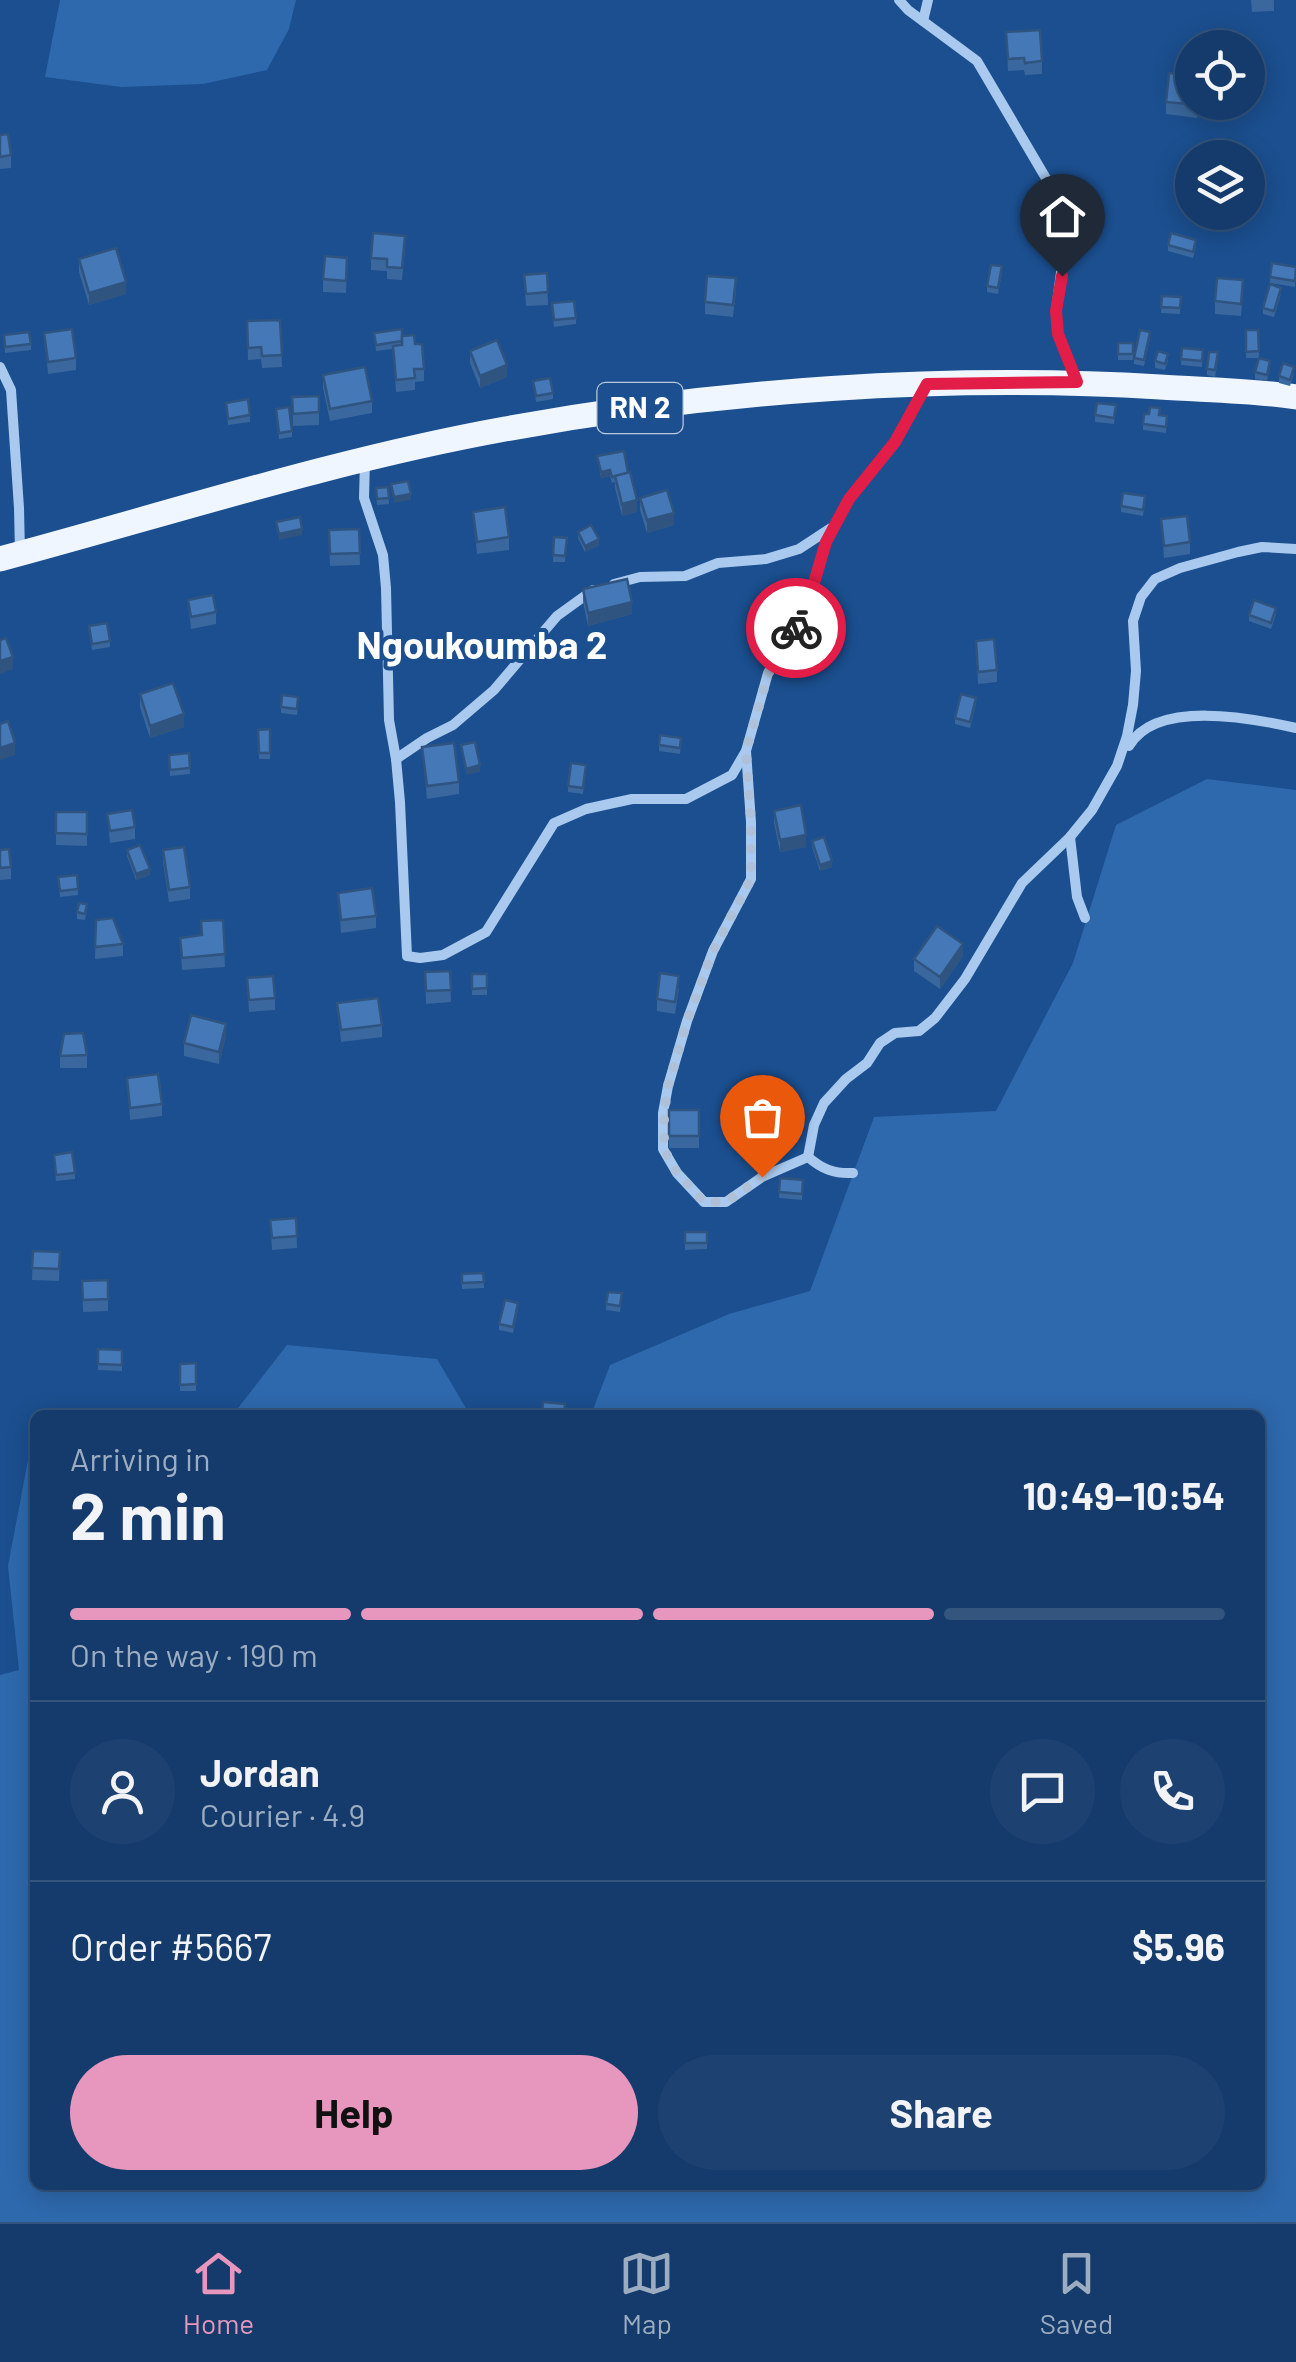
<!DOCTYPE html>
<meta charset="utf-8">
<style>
body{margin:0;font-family:Barlow,sans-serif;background:#1d4271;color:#f1f3f6;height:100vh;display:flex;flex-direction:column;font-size:38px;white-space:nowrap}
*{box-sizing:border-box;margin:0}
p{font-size:32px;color:#9dadc1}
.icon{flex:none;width:55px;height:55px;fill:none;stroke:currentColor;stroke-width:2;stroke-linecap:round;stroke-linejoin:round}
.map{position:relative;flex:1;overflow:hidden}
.drawer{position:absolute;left:30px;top:1410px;width:1235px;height:780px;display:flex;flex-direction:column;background:#143b6b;border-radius:15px;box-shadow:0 5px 25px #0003,0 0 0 2px #33557e}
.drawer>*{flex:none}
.fabs{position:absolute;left:1175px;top:30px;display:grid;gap:20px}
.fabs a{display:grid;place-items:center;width:90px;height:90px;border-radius:50%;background:#143b6b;box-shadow:0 5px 25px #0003,0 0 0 2px #33557e;font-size:50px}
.pin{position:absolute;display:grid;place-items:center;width:85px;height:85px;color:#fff;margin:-102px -42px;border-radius:50% 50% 50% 0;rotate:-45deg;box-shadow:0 0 10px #0007}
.pin .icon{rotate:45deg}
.courier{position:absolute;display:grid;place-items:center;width:100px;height:100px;margin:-50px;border:8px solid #e11d48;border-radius:50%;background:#fff;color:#222;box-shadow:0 2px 12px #0007}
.overview em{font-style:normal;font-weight:700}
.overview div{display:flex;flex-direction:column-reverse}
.overview{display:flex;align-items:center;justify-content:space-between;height:170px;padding:0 40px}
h1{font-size:65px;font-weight:700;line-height:75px}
.bar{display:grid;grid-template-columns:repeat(4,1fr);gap:15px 10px;align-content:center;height:120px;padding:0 40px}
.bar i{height:12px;border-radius:8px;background:#33557e}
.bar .current{background:#e797bd}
.bar p{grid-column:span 4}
.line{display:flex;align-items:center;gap:25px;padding:0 40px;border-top:2px solid #33557e}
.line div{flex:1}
.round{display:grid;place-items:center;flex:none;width:105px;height:105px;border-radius:52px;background:#1d4271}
.action{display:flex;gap:20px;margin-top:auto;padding:20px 40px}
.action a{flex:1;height:115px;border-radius:60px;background:#e797bd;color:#111;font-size:40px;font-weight:700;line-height:115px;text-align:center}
.action a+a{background:#1d4271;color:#f1f3f6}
.tabs{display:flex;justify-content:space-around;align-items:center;height:140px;border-top:2px solid #33557e;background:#143b6b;font-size:28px;color:#9dadc1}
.tabs a{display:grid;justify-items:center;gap:5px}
.tabs .current{color:#e797bd}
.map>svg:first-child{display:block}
</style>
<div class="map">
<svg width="1296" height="2222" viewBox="0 0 1296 2222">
<rect width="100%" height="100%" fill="#1b4f8f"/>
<!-- green -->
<g fill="#2e69ad">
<polygon points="60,0 296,0 289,29 267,70 203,84 121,87 45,77"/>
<polygon points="1207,779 1296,790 1296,2222 0,2222 0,1675 19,1670 8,1566 29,1455 35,1453 35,2185 1260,2185 1260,1415 591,1415 610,1365 729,1314 810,1291 874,1117 996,1111 1073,963 1116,825"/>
<polygon points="287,1345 437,1359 470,1415 188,1415 235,1412"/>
</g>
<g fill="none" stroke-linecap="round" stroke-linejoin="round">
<!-- minor -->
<g stroke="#a9c9ee" stroke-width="10">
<polyline points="899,0 908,10 977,61 1047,180 1058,209 1065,241 1056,311 1058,334 1077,381"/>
<polyline points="923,21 928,0"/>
<polyline points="0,367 11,390 19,508 20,553"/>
<polyline points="365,461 364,498 383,555 386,588 389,720 396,759 400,802 407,956 420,958 443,955 486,932 554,823 586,809 632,799 686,799 732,775 746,751 768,673 803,617 826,542 849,499 895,442 925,387"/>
<polyline points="614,584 640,577 685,576 718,563 766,559 799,549 831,528"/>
<path d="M1129,746c27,-47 123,-28 167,-18"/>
<polyline points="746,751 751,822 751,879 713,951 687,1021 668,1086 663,1113 663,1149 677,1173 704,1202 726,1202 762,1177 808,1157"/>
<polyline points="396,759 427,738 453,725 494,690 557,616 593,590"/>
<polyline points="1070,837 1077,897 1085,918"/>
<polyline points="808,1157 814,1125 824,1103 846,1079 867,1063 880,1043 895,1033 919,1031 935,1018 965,979 1022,883 1070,837 1092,810 1117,766 1127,736 1133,705 1136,671 1133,621 1141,597 1155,579 1180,568 1238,552 1262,547 1296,549"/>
<path d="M808,1157c14,12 26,17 45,16"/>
</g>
<!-- primary -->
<path stroke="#f0f6ff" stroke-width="25" d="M0,559c168,-45 334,-99 505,-130 213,-39 440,-55 655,-42 45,3 91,3 136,10"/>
</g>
<!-- wall -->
<g fill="#3a679d">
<polygon points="1251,0 1274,0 1274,11 1252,12"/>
<polygon points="1006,32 1042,61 1042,74 1025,75 1024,70 1008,71"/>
<polygon points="1166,102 1199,102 1197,118 1166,114"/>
<polygon points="0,135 11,155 11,168 0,169"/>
<polygon points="1070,198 1083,213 1083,219 1073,221"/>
<polygon points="1168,245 1196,246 1193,258 1168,251"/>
<polygon points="405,249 402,280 387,279 387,271 371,270 371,258"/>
<polygon points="79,259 126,294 89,305 79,272"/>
<polygon points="1296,267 1295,287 1270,283 1270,277"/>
<polygon points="347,270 346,293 323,292 323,279"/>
<polygon points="547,273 548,305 526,306 524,275"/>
<polygon points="1002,273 998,294 987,292 987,286"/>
<polygon points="736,290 733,317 705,314 705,302"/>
<polygon points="1243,292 1241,316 1215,314 1215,301"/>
<polygon points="1281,294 1274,317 1263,314 1263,308"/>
<polygon points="1162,296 1181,297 1180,314 1161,313"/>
<polygon points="552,309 576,318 576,324 554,327"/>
<polygon points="280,320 282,367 262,368 261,359 248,360 247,321"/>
<polygon points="1246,330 1258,330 1259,358 1246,358"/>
<polygon points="44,333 76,358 76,370 48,374"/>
<polygon points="374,333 403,336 415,344 424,369 424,381 415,382 415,390 396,392 393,349 376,351"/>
<polygon points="4,335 31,344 31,350 5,353"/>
<polygon points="1150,338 1144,366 1134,364 1134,358"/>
<rect x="1118" y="343" width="15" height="17"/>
<polygon points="1182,348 1203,350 1202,367 1181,365"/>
<polygon points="470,351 507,377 480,388 470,363"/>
<polygon points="1218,359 1215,377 1207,375 1207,369"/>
<polygon points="1168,360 1165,370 1155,368 1155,361"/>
<polygon points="1270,367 1267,381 1255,379 1255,372"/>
<polygon points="1294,373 1290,386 1279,383 1279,376"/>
<polygon points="323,375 372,401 372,413 330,421 323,388"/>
<polygon points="533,381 553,393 553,399 536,402"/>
<polygon points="319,396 319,425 293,426 292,397"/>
<polygon points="226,403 250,415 250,422 228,425"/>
<polygon points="1116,405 1114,424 1095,422 1095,415"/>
<polygon points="276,409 292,431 292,437 279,439"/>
<polygon points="1160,415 1167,416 1166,433 1143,430 1143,424"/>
<polygon points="624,451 637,512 622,516 615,488 615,482 612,483 610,476 601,478 597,456"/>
<polygon points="388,487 389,504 377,505 376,488"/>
<polygon points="640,498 674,525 647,533 640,510"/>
<polygon points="1145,502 1143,516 1121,512 1121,506"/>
<polygon points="473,512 509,537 509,550 477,554"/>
<polygon points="1161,519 1190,542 1190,554 1164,558"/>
<polygon points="359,529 360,565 330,566 329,530"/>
<polygon points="578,532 599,545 585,552 578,538"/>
<polygon points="554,537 567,538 565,562 553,562"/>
<polygon points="583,589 632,614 588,626 583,602"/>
<polygon points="188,600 216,612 216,624 191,629"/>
<polygon points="1276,614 1271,629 1249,621 1249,615"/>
<polygon points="89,626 110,641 110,647 92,650"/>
<polygon points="976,641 997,670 997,682 978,684"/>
<polygon points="140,694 184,727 150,738 140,707"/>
<polygon points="298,703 297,715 281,713 281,707"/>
<polygon points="976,704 970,728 955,724 955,718"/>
<polygon points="270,729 270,759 259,759 258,730"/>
<polygon points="681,744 680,754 659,751 659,745"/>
<polygon points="422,747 459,782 459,794 427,799"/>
<polygon points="189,753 190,774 170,776 169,755"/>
<polygon points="586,771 583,794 568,792 568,786"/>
<polygon points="774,811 806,847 780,852 774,823"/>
<polygon points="56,812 87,812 87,846 56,845"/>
<polygon points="107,814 135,827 135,839 110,843"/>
<polygon points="812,841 832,867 820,871 812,847"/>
<polygon points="0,850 11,867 11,879 0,880"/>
<polygon points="127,850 150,875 136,880 127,856"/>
<polygon points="163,850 190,887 190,899 169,902 163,862"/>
<polygon points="77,875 78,895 60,897 58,877"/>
<polygon points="338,893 376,916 376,928 341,933"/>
<polygon points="87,910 85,920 77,919 77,912"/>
<polygon points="96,920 123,944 123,956 95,959"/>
<polygon points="223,920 225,967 182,970 180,938 201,936"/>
<polygon points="963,956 940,989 914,971 914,959"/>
<polygon points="450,971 451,1002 426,1004 425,972"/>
<rect x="472" y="974" width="15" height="21"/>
<polygon points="247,978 275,998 275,1010 249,1012"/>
<polygon points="679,988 675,1014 657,1011 657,999"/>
<polygon points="337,1003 382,1025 382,1037 341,1042"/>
<polygon points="226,1036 219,1064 184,1056 184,1043"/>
<polygon points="87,1055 87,1068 60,1068 60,1056"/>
<polygon points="127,1078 162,1104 162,1116 130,1120"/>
<rect x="669" y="1110" width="30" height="38"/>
<polygon points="54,1161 75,1173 75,1179 56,1181"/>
<polygon points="780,1178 803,1180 802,1200 779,1198"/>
<polygon points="296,1218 297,1248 272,1250 270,1220"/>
<polygon points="685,1232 707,1232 707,1249 685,1250"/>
<polygon points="33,1251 60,1252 59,1281 32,1280"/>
<polygon points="483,1273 484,1288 462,1289 462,1274"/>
<polygon points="108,1280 108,1311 83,1312 82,1281"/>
<polygon points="622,1293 620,1312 606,1310 606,1304"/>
<polygon points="518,1309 513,1333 499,1330 499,1324"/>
<polygon points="98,1349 122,1350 122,1371 98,1370"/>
<polygon points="196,1363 196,1391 180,1391 180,1364"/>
</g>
<!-- shaded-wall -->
<g fill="#305480">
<polygon points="126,282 126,294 89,305 89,293"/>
<polygon points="507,365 507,377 480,388 480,376"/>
<polygon points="610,470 610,476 601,478 601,472"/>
<polygon points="411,494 411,500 394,503 394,497"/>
<polygon points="637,500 637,512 622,516 622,504"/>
<polygon points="674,513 674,525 647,533 647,520"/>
<polygon points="302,529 302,535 279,540 279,534"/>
<polygon points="599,539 599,545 585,552 585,546"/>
<polygon points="632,602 632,614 588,626 588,613"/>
<polygon points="13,657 13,669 0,674 0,661"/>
<polygon points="184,714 184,727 150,738 150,726"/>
<polygon points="15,743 15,755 0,760 0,748"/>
<polygon points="480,765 480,772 466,775 466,769"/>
<polygon points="806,835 806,847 780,852 780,840"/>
<polygon points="832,861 832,867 820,871 820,865"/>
<polygon points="150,869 150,875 136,880 136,874"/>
<polygon points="963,944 963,956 940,989 940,977"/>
<polygon points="226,1024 226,1036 219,1064 219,1052"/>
</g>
<!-- building -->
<g fill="#4478b7" stroke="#305480" stroke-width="2.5">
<polygon points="1040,30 1042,61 1025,63 1024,58 1008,59 1006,32"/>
<polygon points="1169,73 1192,75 1192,102 1198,102 1197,105 1166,102"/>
<polygon points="8,134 11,155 0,157 0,135"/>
<polygon points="1080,196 1083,213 1073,215 1070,198"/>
<polygon points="373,233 405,236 402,268 387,267 387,259 371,258"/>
<polygon points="1171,233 1196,240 1193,252 1168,245"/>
<polygon points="116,248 126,282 89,293 79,259"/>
<polygon points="325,256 347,258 346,281 323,279"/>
<polygon points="1272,263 1296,267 1295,281 1270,277"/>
<polygon points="991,265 1002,266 998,288 987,286"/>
<polygon points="547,273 548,292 526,294 524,275"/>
<polygon points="707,276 736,278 733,305 705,302"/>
<polygon points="1217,278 1243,280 1241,304 1215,301"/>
<polygon points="1270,284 1281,288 1274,311 1263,308"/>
<polygon points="1162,296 1181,297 1180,308 1161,307"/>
<polygon points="574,301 576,318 554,320 552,303"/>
<polygon points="280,320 282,355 262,356 261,347 248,348 247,321"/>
<polygon points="72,329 76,358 48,362 44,333"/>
<polygon points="402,329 402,341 376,345 374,333"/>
<polygon points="1140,330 1150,332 1144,360 1134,358"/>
<polygon points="1246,330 1258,330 1259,351 1246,352"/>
<polygon points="29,332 31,344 5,347 4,335"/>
<polygon points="414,335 415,344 422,344 424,369 414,369 415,378 396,380 393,346 402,345 402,336"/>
<polygon points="497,340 507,365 480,376 470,351"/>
<rect x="1118" y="343" width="15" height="11"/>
<polygon points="1182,348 1203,350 1202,361 1181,359"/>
<polygon points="1158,351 1168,354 1165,364 1155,361"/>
<polygon points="1209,352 1218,352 1215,370 1207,369"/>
<polygon points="1259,358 1270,361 1267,375 1255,372"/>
<polygon points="1283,363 1294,367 1290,380 1279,376"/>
<polygon points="365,367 372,401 330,409 323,375"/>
<polygon points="550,378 553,393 536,396 533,381"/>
<polygon points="319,396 319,412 293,414 292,397"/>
<polygon points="248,399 250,415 228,419 226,403"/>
<polygon points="1097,403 1116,405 1114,418 1095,415"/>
<polygon points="289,407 292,431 279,433 276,409"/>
<polygon points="1150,407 1160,408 1159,415 1167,416 1166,427 1143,424 1144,414 1149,414"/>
<polygon points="624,451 628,473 612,477 610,470 601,472 597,456"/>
<polygon points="630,472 637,500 622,504 615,476"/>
<polygon points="408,481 411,494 394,497 391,484"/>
<polygon points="388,487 389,498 377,499 376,488"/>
<polygon points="667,490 674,513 647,520 640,498"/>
<polygon points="1123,493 1145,496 1143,510 1121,506"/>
<polygon points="505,507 509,537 477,542 473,512"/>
<polygon points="1187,516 1190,542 1164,546 1161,519"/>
<polygon points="300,517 302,529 279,534 276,522"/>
<polygon points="591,525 599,539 585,546 578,532"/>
<polygon points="359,529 360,553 330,554 329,530"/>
<polygon points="554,537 567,538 565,556 553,555"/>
<polygon points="627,579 632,602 588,613 583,589"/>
<polygon points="213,595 216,612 191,617 188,600"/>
<polygon points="1254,600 1276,608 1271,623 1249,615"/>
<polygon points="107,623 110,641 92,644 89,626"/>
<polygon points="6,638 13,657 0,661 0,640"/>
<polygon points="994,639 997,670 978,672 976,641"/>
<polygon points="173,683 184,714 150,726 140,694"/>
<polygon points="961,694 976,698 970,722 955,718"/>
<polygon points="282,695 298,697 297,709 281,707"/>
<polygon points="8,721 15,743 0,748 0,724"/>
<polygon points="270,729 270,753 259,753 258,730"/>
<polygon points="660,735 681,738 680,748 659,745"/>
<polygon points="475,742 480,765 466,769 461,745"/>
<polygon points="454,743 459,782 427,786 422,747"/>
<polygon points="189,753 190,768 170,770 169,755"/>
<polygon points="571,763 586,765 583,788 568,786"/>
<polygon points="801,805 806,835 780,840 774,811"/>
<polygon points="132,810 135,827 110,831 107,814"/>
<polygon points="56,812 87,812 87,834 56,833"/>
<polygon points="824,837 832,861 820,865 812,841"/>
<polygon points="140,845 150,869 136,874 127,850"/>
<polygon points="184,847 190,887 169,890 163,850"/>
<polygon points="9,849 11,867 0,868 0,850"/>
<polygon points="77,875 78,889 60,891 58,877"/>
<polygon points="372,888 376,916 341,920 338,893"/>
<polygon points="79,903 87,904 85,914 77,912"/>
<polygon points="113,918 123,944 95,947 96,920"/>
<polygon points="223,920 225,954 182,958 180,938 202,935 201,921"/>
<polygon points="937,926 963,944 940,977 914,959"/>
<polygon points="450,971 451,990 426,991 425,972"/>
<polygon points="660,973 679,976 675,1002 657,999"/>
<polygon points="472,974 487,974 487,988 472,989"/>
<polygon points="273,976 275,998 249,1000 247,978"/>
<polygon points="378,998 382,1025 341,1030 337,1003"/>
<polygon points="191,1015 226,1024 219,1052 184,1043"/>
<polygon points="83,1033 87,1055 60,1056 64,1034"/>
<polygon points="158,1074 162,1104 130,1108 127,1078"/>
<rect x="669" y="1110" width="30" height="26"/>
<polygon points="72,1152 75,1173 56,1175 54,1155"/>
<polygon points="780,1178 803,1180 802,1194 779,1192"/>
<polygon points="296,1218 297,1236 272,1238 270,1220"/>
<rect x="685" y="1232" width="22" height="11"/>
<polygon points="33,1251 60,1252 59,1269 32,1268"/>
<polygon points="483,1273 484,1282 462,1283 462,1274"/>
<polygon points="108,1280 108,1299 83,1300 82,1281"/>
<polygon points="608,1292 622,1293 620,1306 606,1304"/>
<polygon points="505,1300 518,1303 513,1327 499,1324"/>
<polygon points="98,1349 122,1350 122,1365 98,1364"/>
<polygon points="196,1363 196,1384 180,1385 180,1364"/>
<polygon points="543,1402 565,1404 564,1415 542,1415"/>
</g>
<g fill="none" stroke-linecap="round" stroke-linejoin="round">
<!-- done -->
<polyline stroke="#afc1d8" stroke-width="10" stroke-dasharray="0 18" points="762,1177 726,1202 704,1202 677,1173 664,1150 664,1113 668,1086 687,1021 713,951 751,879 751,822 746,751 768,674 796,628"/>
<!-- route -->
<polyline stroke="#e11d48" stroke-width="12" points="796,628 804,617 826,542 849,499 895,442 927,384 1077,382 1058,334 1056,311 1062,276"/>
</g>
<g text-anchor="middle" stroke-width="8" stroke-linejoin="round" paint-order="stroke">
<!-- shield labels -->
<rect fill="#1b4f8f" stroke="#bbcadd" stroke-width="2.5" x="597.5" y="383" width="85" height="50" rx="8"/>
<g font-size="30" font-weight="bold" fill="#fff">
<text x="640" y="418">RN 2</text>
</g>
<!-- quarter labels -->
<g font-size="38" font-weight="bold" fill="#fff" stroke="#1b4f8f">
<text x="482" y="659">Ngoukoumba 2</text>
</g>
</g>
</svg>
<div class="fabs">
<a><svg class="icon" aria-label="locate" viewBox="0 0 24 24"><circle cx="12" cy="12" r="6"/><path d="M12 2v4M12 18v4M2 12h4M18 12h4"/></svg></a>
<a><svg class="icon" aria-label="layers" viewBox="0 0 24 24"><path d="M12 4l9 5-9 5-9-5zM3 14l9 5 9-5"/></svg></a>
</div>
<div class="pin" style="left:762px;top:1177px;background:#ea580c"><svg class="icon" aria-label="bag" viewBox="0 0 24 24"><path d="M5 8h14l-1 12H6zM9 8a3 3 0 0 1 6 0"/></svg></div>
<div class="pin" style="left:1062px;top:276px;background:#1f2937"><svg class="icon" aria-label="home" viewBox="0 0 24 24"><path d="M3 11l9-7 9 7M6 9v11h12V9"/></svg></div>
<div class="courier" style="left:796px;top:628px"><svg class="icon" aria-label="bike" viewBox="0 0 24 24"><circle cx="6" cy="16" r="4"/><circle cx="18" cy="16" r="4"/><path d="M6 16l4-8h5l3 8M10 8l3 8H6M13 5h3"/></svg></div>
<section class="drawer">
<div class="overview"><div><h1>2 min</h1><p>Arriving in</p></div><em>10:49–10:54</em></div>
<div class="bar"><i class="current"></i><i class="current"></i><i class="current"></i><i></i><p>On the way · 190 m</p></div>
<div class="line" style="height:180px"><a class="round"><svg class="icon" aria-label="person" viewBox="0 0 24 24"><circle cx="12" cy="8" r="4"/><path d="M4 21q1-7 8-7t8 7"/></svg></a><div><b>Jordan</b><p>Courier · 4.9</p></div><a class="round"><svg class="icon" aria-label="chat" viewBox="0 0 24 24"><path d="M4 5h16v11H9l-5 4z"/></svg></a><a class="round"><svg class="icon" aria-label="phone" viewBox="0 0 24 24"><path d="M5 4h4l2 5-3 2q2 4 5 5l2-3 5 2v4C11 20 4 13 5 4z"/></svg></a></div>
<div class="line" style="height:130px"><div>Order #5667</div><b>$5.96</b></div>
<div class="action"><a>Help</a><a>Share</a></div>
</section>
</div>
<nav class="tabs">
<a class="current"><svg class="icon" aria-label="home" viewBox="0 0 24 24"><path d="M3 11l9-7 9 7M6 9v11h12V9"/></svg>Home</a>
<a><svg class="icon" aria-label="map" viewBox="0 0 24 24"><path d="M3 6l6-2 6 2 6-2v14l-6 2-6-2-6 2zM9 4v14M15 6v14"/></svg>Map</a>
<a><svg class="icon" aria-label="saved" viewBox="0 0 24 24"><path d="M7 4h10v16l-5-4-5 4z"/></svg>Saved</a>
</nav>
